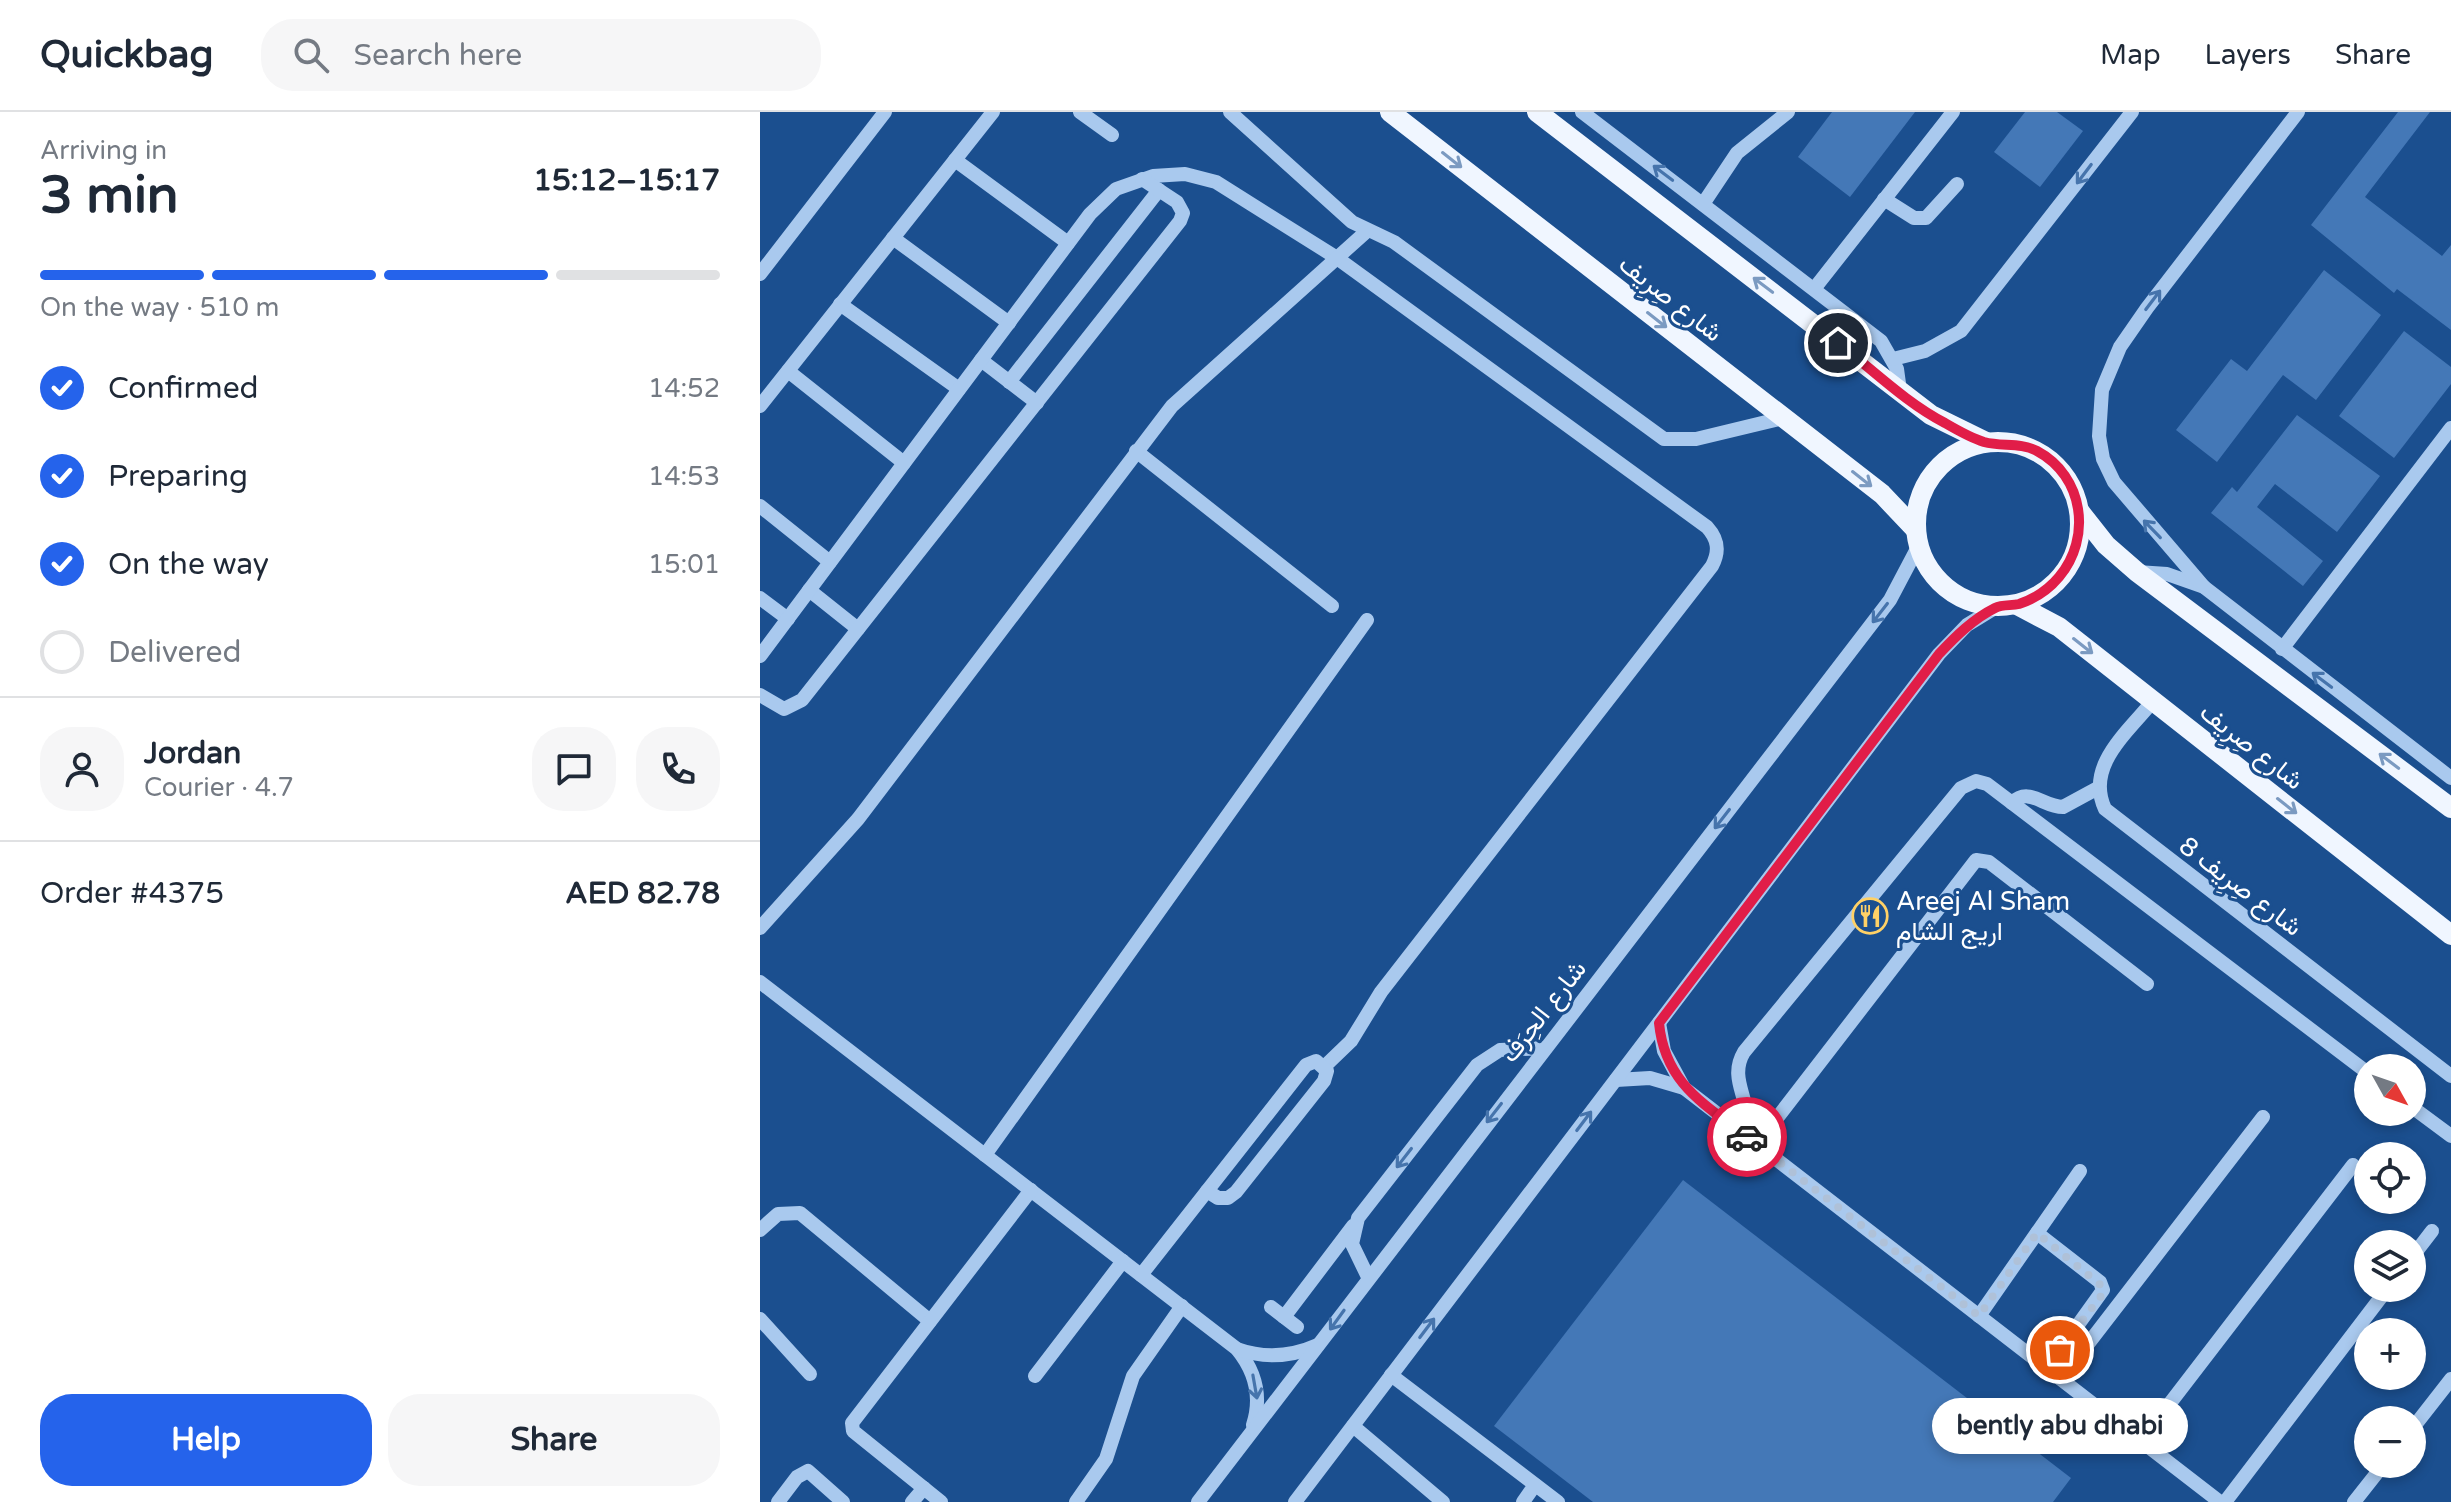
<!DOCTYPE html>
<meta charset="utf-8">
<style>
body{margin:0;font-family:"Varela Round",Vazirmatn,sans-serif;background:#f6f6f7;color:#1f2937;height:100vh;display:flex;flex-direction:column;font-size:30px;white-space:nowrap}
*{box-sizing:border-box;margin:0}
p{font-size:26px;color:#747a83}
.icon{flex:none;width:44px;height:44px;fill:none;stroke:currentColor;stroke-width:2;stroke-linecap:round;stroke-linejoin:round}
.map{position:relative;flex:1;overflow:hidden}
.panel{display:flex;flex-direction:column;background:#fff;width:760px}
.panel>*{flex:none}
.needle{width:52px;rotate:130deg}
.controls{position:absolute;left:1594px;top:942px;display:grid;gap:16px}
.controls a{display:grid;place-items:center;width:72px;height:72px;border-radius:50%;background:#fff;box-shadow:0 4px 12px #0003;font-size:40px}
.pin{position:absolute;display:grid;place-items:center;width:68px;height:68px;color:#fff;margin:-34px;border:4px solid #fff;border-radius:50%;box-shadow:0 2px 8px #0007}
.courier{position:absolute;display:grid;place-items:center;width:80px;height:80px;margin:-40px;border:6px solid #e11d48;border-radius:50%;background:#fff;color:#222;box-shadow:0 2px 10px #0007}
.bubble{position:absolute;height:56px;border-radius:28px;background:#fff;box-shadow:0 4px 12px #0003;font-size:26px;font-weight:700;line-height:56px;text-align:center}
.summary em{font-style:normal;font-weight:700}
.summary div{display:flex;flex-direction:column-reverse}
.summary{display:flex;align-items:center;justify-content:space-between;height:136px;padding:0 40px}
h1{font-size:52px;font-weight:700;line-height:60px}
.bar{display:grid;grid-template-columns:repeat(4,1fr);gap:12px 8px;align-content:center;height:96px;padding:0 40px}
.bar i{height:10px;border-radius:6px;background:#e0e1e3}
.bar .current{background:#2563eb}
.bar p{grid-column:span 4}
.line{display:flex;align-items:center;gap:20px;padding:0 40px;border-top:2px solid #e0e1e3}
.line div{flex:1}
.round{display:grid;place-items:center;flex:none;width:84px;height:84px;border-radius:32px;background:#f6f6f7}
ol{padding:0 40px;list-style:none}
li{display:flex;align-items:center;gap:24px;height:88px}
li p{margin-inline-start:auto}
li .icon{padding:8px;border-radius:50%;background:#2563eb;color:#fff;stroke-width:4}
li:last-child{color:#747a83}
li i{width:44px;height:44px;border:4px solid #e0e1e3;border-radius:50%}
.cta{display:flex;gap:16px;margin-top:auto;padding:16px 40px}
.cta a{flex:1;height:92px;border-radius:32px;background:#2563eb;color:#fff;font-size:32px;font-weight:700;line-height:92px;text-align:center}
.cta a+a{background:#f6f6f7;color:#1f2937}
header{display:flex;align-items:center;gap:48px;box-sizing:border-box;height:112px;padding:0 40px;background:#fff;border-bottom:2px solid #e0e1e3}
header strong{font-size:38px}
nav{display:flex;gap:44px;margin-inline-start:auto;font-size:28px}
.search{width:560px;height:72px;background:#f6f6f7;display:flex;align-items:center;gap:20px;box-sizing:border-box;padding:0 28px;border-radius:32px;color:#747a83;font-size:30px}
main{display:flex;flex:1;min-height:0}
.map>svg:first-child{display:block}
</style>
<header>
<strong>Quickbag</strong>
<div class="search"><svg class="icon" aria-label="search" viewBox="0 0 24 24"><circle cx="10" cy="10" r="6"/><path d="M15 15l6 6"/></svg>Search here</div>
<nav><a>Map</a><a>Layers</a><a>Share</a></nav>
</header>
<main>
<section class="panel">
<div class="summary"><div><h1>3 min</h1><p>Arriving in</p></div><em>15:12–15:17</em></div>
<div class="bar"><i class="current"></i><i class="current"></i><i class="current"></i><i></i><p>On the way · 510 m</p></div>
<ol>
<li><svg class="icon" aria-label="check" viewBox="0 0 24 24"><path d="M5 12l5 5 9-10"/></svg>Confirmed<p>14:52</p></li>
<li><svg class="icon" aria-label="check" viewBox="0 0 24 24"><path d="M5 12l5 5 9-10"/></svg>Preparing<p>14:53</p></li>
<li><svg class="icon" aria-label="check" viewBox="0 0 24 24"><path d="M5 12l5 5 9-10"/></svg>On the way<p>15:01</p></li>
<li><i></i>Delivered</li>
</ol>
<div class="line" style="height:144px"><a class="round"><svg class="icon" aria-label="person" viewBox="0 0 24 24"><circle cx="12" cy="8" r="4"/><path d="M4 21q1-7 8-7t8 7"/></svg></a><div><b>Jordan</b><p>Courier · 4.7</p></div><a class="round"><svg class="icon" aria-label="chat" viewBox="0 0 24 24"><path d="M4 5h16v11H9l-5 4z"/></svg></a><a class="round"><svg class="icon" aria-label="phone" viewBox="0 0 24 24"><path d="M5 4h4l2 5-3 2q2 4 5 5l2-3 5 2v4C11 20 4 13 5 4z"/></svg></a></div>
<div class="line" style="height:104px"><div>Order #4375</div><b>AED 82.78</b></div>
<div class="cta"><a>Help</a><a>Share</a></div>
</section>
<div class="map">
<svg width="1691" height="1390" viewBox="0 0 1691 1390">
<rect width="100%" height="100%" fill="#1b4f8f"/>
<!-- building -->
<g fill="#4478b7">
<polygon points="1072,0 1155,0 1090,85 1038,45"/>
<polygon points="1265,0 1297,0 1323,19 1280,75 1234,40"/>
<polygon points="1638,0 1670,0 1605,85 1682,144 1691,133 1691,218 1637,177 1634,181 1551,113"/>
<polygon points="1564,158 1621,203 1556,288 1523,263 1457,350 1416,318 1471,247 1487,259"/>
<polygon points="1644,219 1691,255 1691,272 1634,346 1579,304"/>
<polygon points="1537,303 1620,364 1577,420 1515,372 1497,395 1563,449 1543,474 1451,401 1472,375 1477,380"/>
<polygon points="923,1068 1311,1366 1293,1390 833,1390 734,1314"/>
</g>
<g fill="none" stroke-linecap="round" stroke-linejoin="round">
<!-- minor -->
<g stroke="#a9c9ee" stroke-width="14">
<polyline points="320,0 352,23"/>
<polyline points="470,0 592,110 634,130 904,327 936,327 1023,306"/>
<polyline points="822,0 1121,229 1137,257 1140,279"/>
<polyline points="195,48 308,131"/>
<polyline points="1124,87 1154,106 1166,106 1197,72"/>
<polyline points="943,92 977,41 1028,0"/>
<polyline points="133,126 249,211"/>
<polyline points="0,162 125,0"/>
<polyline points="1054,177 1193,0"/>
<polyline points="80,192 199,277"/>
<polyline points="1133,247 1165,239 1201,219 1372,0"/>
<polyline points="221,248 277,291"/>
<polyline points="28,259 144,351"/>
<polyline points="249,270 399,78"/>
<polyline points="0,294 233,0"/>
<polyline points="376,339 572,494"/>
<polyline points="0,394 70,450"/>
<polyline points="1377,460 1407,462 1444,475 1691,666"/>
<polyline points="1444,475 1354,370 1343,347 1339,324 1342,278 1360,235 1387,196 1538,0"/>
<polyline points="49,478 98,517"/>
<polyline points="0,486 28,507"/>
<polyline points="1522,537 1691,316"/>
<path d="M0,544l330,-442 26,-25 37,-13 32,-2 31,8 121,76 370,269c11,12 13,24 5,39l-331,426 -30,49 -26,25"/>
<polyline points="0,583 24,597 42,588 420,109 423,101 417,90 382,67"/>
<path d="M1393,589c-26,32 -68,65 -48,108l346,267"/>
<path d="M1252,691c17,-17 31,4 51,4l35,-19"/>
<polyline points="0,816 98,707 412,294 607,119"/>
<path d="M0,870l477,367c18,22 25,48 16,76"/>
<polyline points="899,911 904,939 924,976 1460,1390"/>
<polygon points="556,949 567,959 564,969 476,1080 468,1086 458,1086 447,1079 546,953"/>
<polyline points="856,968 890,966 924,976"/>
<polyline points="1652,995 1691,1024"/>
<path d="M982,1020c15,-28 -16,-50 2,-80l217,-264 15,-7 11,3 381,289"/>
<polyline points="997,1032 1216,748 1229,750 1387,872"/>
<polyline points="225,1043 607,508"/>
<polyline points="0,1118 18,1102 40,1101 170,1209"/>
<polyline points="1277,1121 1340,1170 1343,1178 1287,1256"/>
<polyline points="1652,1145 1672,1119"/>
<polyline points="381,1163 447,1079"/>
<polyline points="608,1165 592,1132 598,1106 717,953 740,938 785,936"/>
<polyline points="511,1195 537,1215"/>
<polyline points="1219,1204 1320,1059"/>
<polyline points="524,1205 593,1114"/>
<polyline points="0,1207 50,1262"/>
<path d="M477,1237c28,10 54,8 81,-4"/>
<polyline points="631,1263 798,1390"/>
<polyline points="275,1264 363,1149"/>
<polyline points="1301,1267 1503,1005"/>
<polyline points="593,1314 683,1390"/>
<polyline points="1652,1317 1691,1267"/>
<polyline points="1381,1329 1593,1053"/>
<polyline points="18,1390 37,1365 48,1359 83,1390"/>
<polyline points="152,1390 164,1376"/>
<polyline points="181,1390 93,1319 92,1311 271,1078"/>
<polyline points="316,1390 346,1347 373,1264 422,1194"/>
<polyline points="438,1390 1130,488 1159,433"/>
<polyline points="535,1390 1179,542 1207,513 1238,494"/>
<polyline points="763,1390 775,1373"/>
<polyline points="1465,1390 1628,1176"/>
<polyline points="1594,1390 1624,1352"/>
</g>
<!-- major -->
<g stroke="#f0f6ff" stroke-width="20">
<polyline points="630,0 1122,382 1156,418"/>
<polyline points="777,0 1171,303 1226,330"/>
<circle cx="1238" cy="412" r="82"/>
<polyline points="1320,400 1346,433 1377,460 1691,696"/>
<polyline points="1257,493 1299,515 1691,823"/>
</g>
</g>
<!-- one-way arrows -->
<defs><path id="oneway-shaft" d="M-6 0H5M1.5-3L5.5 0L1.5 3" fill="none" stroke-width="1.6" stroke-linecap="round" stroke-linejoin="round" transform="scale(2)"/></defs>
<g stroke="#7b9ac1">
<use href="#oneway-shaft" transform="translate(692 48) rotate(38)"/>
<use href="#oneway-shaft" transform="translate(1003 173) rotate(-143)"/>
<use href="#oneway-shaft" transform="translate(897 208) rotate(38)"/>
<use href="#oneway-shaft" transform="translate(1102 367) rotate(38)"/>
<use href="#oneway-shaft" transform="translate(1323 534) rotate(38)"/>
<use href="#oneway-shaft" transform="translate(1629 649) rotate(-143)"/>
<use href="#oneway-shaft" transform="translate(1527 694) rotate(38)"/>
</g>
<g stroke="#4674ac">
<use href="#oneway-shaft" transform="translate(903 61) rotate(-143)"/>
<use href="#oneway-shaft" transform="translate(1324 62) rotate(127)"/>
<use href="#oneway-shaft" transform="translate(1393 188) rotate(-53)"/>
<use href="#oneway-shaft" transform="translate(1392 417) rotate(-134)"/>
<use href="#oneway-shaft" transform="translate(1120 501) rotate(128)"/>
<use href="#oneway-shaft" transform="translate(1562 568) rotate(-143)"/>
<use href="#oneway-shaft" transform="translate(962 707) rotate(128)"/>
<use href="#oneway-shaft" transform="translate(734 1001) rotate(128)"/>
<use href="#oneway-shaft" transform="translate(824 1009) rotate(-53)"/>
<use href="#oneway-shaft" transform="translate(644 1046) rotate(128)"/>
<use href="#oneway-shaft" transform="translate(577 1208) rotate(126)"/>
<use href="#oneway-shaft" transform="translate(667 1216) rotate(-53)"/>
<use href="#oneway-shaft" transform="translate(495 1275) rotate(80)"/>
</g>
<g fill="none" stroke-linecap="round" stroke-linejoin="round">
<!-- done -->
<polyline stroke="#afc1d8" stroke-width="8" stroke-dasharray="0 14.4" points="987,1025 1219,1204 1277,1121 1343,1175 1341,1184 1300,1238"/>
<!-- route -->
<path stroke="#e11d48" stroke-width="10" d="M987,1025c-44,-34 -82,-54 -88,-114l280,-369c17,-18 34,-35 56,-46 8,-4 16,-2 24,-4 15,-5 30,-15 40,-27 33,-39 25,-101 -22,-126 -17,-9 -35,-4 -53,-9 -13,-4 -27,-12 -39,-19 -39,-20 -73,-54 -107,-80"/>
</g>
<!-- icons -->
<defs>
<symbol id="restaurant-ring" viewBox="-11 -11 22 22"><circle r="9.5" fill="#1b4f8f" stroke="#ffd166" stroke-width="1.5"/><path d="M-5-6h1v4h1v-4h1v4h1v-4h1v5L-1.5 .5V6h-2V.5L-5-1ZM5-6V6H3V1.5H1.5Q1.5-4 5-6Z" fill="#ffd166"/></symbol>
</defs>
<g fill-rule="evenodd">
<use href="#restaurant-ring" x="1090" y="784" width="40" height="40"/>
</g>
<g text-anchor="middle" stroke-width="6" stroke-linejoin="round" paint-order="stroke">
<!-- street labels -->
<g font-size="26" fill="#fff" stroke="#1b4f8f">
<text transform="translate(911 186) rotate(38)" y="9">شارع صِرِيف</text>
<text transform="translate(1492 634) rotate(38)" y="9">شارع صِرِيف</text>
<text transform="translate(1481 774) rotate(37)" y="9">شارع صِرِيف 8</text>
<text transform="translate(783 899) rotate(-52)" y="9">شارع الحِرَف</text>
</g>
<!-- poi labels -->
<g font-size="26" fill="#fff" stroke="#1b4f8f" text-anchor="start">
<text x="1136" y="798">Areej Al Sham<tspan x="1136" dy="30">اريج الشام</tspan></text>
</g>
</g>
</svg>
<div class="controls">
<a><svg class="needle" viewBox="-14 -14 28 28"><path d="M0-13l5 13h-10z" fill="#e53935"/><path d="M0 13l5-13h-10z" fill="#747a83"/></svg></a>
<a><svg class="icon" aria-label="locate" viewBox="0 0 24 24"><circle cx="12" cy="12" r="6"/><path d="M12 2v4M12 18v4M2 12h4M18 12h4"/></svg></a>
<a><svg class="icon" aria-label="layers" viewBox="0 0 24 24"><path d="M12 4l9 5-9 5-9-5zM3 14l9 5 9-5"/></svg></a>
<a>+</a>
<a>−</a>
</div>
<div class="pin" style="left:1300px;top:1238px;background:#ea580c"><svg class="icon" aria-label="bag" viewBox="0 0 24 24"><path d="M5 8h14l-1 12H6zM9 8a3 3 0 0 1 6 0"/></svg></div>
<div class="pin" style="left:1078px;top:231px;background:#1f2937"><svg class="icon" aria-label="home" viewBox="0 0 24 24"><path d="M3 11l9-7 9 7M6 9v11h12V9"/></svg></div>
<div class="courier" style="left:987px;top:1025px"><svg class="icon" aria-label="car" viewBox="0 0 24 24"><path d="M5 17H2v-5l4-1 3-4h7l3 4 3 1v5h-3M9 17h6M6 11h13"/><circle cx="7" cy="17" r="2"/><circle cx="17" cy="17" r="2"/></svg></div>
<div class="bubble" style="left:1172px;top:1286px;width:256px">bently abu dhabi</div>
</div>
</main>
